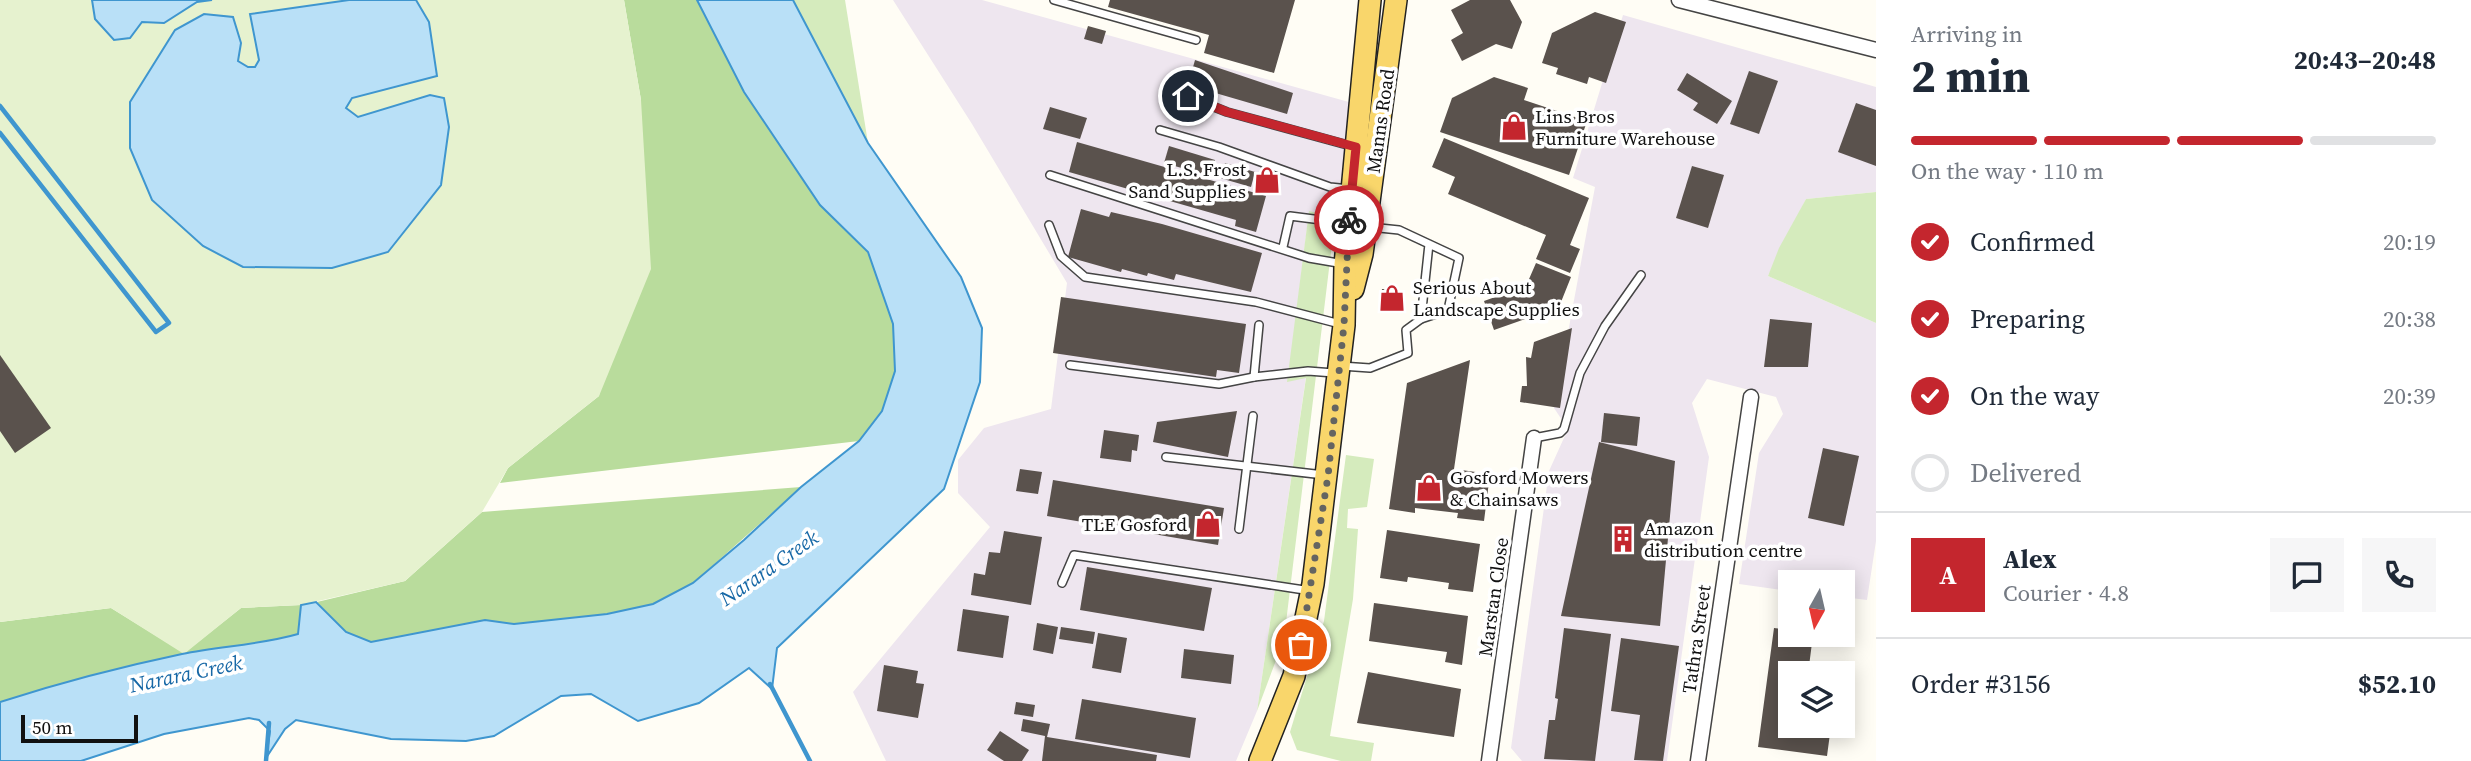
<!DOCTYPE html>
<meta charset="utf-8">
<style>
body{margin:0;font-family:"Source Serif 4",serif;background:#f6f6f7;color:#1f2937;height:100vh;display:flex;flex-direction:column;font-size:26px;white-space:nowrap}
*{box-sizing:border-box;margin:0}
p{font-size:23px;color:#747a83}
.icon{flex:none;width:38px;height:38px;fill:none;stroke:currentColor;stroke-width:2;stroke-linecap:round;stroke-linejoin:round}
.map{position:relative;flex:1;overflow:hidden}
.sheet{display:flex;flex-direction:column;background:#fff;width:595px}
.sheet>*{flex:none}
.needle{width:46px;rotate:188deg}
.fabs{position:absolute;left:1778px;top:570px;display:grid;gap:14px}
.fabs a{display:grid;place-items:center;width:77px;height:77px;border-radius:0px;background:#fff;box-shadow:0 4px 18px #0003;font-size:35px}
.scale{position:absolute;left:21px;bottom:18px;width:117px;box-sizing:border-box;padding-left:7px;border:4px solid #111;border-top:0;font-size:19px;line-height:24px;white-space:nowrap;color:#111;-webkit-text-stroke:5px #fff;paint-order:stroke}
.pin{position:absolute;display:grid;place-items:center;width:60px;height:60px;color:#fff;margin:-30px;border:4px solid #fff;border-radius:50%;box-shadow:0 2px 7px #0007}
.courier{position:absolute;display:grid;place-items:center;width:70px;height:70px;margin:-35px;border:5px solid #c4262e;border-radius:50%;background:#fff;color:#222;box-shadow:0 2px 9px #0007}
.head em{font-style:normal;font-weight:700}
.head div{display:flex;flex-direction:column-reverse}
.head{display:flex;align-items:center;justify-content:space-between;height:119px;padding:0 35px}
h1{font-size:46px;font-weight:700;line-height:52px}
.bar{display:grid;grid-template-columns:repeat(4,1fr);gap:10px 7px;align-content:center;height:84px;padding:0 35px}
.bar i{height:9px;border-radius:5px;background:#e0e1e3}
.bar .current{background:#c4262e}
.bar p{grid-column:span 4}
.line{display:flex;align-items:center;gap:18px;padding:0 35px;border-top:2px solid #e0e1e3}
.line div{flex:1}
.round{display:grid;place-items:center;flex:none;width:74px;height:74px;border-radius:0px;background:#f6f6f7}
ol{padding:0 35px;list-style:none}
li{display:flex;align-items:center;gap:21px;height:77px}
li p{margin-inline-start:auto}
li .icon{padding:7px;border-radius:50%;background:#c4262e;color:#fff;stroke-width:4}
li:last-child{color:#747a83}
li i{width:38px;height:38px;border:4px solid #e0e1e3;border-radius:50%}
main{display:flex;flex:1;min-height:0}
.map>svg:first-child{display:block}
</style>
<main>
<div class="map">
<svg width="1876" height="761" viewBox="0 0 1876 761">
<rect width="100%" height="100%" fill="#fffdf5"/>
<!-- industrial -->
<g fill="#eee6ef">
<polygon points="893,0 982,0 1356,104 1347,204 1337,203 1328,194 1325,216 1309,212 1288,381 1306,377 1257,711 1236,761 886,761 853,692 990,527 958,493 958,460 984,428 1051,409 1067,283 972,124"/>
<polygon points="1623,15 1876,87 1876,192 1806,199 1768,276 1876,323 1876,541 1867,600 1843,597 1843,583 1790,583 1790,591 1739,584 1759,453 1783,414 1776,397 1707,379 1692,403 1709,457 1667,761 1522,761 1511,748 1549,471 1568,429 1554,408 1595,187 1573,178"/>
</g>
<!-- green -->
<g fill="#d5ebbd">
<polygon points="793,0 845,0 868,143"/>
<polygon points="1876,192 1876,323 1768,276 1779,248 1806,199"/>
<polygon points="1328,193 1337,203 1284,639 1257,711 1306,378 1287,382 1309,211 1325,215"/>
<polygon points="1346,455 1374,459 1367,507 1348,509 1347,528 1358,529 1353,599 1330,736 1374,743 1371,761 1341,761 1297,750 1290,732 1324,621"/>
</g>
<!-- forest -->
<g fill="#b9dc9c">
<polygon points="624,0 697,0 744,92 820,205 868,252 893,324 895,371 882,411 859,441 500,483 508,468 599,396 641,100"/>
<polygon points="801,487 693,583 653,604 607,614 514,624 485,620 371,642 346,632 317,602 405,581 482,512"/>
<path d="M301,605l-3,29c-38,11 -78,12 -116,20 -62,13 -122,29 -182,48v-80l111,-14 73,45 57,-45z"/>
</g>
<!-- pitch -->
<polygon fill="#e6f2cf" points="0,0 624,0 641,100 651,269 599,396 508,468 482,512 405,581 301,605 241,608 184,654 111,608 0,622"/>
<!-- water -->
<g fill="#b9e0f7" stroke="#3f96cf" stroke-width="2">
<polygon points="92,0 212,0 197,2 164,23 142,22 130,38 114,40 95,19"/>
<polygon points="349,0 416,0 429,22 437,76 352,98 346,108 358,117 430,95 444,98 449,127 441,185 388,252 332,268 243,267 203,246 152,200 130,148 130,102 175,30 204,14 233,17 241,43 238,61 248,67 255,67 259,60 250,14"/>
<path d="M697,0h96l75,143 93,134 21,51 -2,54 -36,107 -167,159 -5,41 -23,-21 -50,35 -61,18 -47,-27 -30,2 -67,40 -28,5 -75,-2 -95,-19 -11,9 -19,29 4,-27 -11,-11 -10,-2 -85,16 -83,27h-81v-59c59,-19 120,-35 182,-48 38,-8 78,-9 116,-20l3,-29 15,-3 30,30 25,10 114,-22 29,4 93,-10 46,-10 40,-21 51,-43 57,-53 58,-46 23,-30 13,-40 -2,-47 -25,-72 -48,-47 -76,-113z"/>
</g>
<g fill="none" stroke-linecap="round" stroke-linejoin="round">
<!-- stream -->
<g stroke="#3f96cf" stroke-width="4.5">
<polyline points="0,106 169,323 156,332 0,133"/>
<polyline points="770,684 810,761"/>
<polyline points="266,761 269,723"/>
</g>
</g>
<!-- building -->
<g fill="#5a524d">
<polygon points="1110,0 1295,0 1274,73 1204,53 1209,35 1108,7"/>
<polygon points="1470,0 1510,0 1522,22 1512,49 1496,44 1462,61 1451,40 1463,33 1451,10"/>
<polygon points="1595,12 1626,22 1606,83 1589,77 1587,84 1556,74 1558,68 1542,63 1552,33"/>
<polygon points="1088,26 1106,31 1102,44 1084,39"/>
<polygon points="1195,60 1293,93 1287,114 1188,85"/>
<polygon points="1749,71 1778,81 1759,134 1730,124"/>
<polygon points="1687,73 1732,101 1717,124 1693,110 1698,103 1677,90"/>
<polygon points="1494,77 1528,88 1524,100 1587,121 1569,175 1440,132 1452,98"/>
<polygon points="1856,103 1876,110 1876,166 1838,152"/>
<polygon points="1050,107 1087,118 1080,139 1043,129"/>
<polygon points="1444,138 1589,198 1570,245 1580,249 1570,273 1536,259 1546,235 1448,194 1455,177 1432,167"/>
<polygon points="1077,142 1266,196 1256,232 1235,226 1236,220 1069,172"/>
<polygon points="1169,146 1215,160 1210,176 1164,163"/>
<polygon points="1225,163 1255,172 1251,187 1220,178"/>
<polygon points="1692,166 1724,175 1708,228 1676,218"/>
<polygon points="1258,175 1271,179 1267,193 1253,189"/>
<polygon points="1081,209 1109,217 1111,212 1162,224 1262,253 1251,292 1176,274 1174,280 1148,273 1147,276 1122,269 1121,272 1068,257"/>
<polygon points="1536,263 1571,277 1559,307 1494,330 1484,301 1526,286"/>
<polygon points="1382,289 1396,290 1394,307 1380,306"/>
<polygon points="1061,297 1246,324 1239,373 1217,370 1216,377 1053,353"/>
<polygon points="1770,319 1812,323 1808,367 1764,367"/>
<polygon points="1572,328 1560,408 1520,402 1522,386 1527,386 1526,357 1531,358 1534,342"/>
<polygon points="0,355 51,428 15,453 0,431"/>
<polygon points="1470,360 1454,469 1490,474 1484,521 1457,518 1458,513 1415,508 1415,513 1389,509 1407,383"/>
<polygon points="1237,411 1228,457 1153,442 1157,422"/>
<polygon points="1604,413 1640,417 1637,446 1601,442"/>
<polygon points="1104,430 1139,435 1137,451 1132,450 1131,462 1100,458"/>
<polygon points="1599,442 1675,461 1660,626 1561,616"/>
<polygon points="1823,448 1859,456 1844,526 1808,518"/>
<polygon points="1020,469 1042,472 1038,494 1016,491"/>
<polygon points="1053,480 1224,508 1218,545 1047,516"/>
<polygon points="1387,530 1480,544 1473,592 1448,589 1449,583 1408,577 1407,582 1380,578"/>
<polygon points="1004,531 1042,537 1031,605 971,595 974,573 985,575 989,552 1000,553"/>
<polygon points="1087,567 1212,588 1204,631 1080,610"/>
<polygon points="1374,603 1468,616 1462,665 1445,662 1447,652 1369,641"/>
<polygon points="963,609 1009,616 1003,658 957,651"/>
<polygon points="1037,623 1058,627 1053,654 1033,650"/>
<polygon points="1061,627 1095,632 1093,644 1059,639"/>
<polygon points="1564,628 1611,634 1595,761 1544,759 1549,720 1555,720 1558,699 1555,698"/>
<polygon points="1774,628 1790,630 1790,635 1813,635 1808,674 1790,674 1790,726 1831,726 1827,756 1758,747"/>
<polygon points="1098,633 1127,638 1121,673 1092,668"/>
<polygon points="1621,638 1679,646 1663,761 1634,760 1640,715 1611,711"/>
<polygon points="1184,649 1234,655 1231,684 1181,678"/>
<polygon points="884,665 918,671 916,683 924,684 918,718 877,711"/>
<polygon points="1368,672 1461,689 1454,737 1357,723"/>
<polygon points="1082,699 1196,718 1190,758 1075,739"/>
<polygon points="1016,702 1035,705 1033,717 1014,714"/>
<polygon points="1023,719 1050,724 1047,737 1157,755 1156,761 1042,761 1045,736 1021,731"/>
<polygon points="1000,731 1029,750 1022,761 1004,761 987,750"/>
</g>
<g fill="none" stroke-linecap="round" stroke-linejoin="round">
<defs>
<g id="service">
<polyline points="1054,0 1196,40"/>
<polyline points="1169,89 1227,112 1355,147"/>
<polyline points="1160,130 1219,147 1330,187 1349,189"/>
<polyline points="1050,175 1309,258 1344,264"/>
<polyline points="1049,225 1061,256 1085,277 1256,302 1340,324"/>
<polyline points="1370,227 1399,230 1459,258 1448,310 1421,319 1429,244"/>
<polyline points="1283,247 1290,216 1345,223"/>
<polyline points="1259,325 1254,377 1308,371 1334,373"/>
<polyline points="1070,365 1219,384 1254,377"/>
<polyline points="1341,366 1370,368 1408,353 1406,330 1421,319"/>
<polyline points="1534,438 1560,433 1564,429 1580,373 1605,326 1641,275"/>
<polyline points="1166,457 1324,475"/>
<polyline points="1239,529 1253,416"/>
<polyline points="1062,583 1074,555 1311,591"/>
</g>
<g id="minor">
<polyline points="1679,0 1876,50"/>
<polyline points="1489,761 1534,438"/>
<polyline points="1698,761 1751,397"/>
</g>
<g id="primary">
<polyline points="1353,289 1362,254 1396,0"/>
<polyline points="1260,761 1294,676 1313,584 1344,325 1345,265 1370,0"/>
</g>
</defs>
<!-- service casing -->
<use href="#service" stroke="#444" stroke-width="10"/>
<!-- minor casing -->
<use href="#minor" stroke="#444" stroke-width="17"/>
<!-- primary casing -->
<use href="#primary" stroke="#222" stroke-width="24"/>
<!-- service -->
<use href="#service" stroke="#fff" stroke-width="7"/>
<!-- minor -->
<use href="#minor" stroke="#fff" stroke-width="14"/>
<!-- primary -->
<use href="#primary" stroke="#f9d66b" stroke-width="21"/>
</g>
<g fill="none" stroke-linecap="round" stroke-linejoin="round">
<!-- done -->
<polyline stroke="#646461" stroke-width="7" stroke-dasharray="0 12.6" points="1301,645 1328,476 1344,325 1349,220"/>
<!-- route -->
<polyline stroke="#c4262e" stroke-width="9" points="1188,96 1227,112 1356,147 1349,220"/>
</g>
<!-- icons -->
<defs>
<symbol id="shop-bare" viewBox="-9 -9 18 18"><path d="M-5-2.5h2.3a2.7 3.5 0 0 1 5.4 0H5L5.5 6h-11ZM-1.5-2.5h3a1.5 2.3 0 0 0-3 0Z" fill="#c4262e" stroke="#fff" stroke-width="2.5" paint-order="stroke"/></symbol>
<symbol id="building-bare" viewBox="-9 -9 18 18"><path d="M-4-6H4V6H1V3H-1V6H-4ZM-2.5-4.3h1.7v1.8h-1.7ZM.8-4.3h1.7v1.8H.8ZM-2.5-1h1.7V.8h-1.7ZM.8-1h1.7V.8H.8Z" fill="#c4262e" stroke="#fff" stroke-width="2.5" paint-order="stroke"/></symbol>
</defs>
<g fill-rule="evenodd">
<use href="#shop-bare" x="1495" y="108" width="38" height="38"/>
<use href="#shop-bare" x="1248" y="161" width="38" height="38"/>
<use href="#shop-bare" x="1373" y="279" width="38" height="38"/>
<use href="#shop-bare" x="1410" y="469" width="38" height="38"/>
<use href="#shop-bare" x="1189" y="505" width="38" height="38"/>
<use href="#building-bare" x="1604" y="520" width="38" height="38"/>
</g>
<g text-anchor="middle" stroke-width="7" stroke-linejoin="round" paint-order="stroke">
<!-- poi labels -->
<g font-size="19" fill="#111" stroke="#fff" text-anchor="start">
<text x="1535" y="123">Lins Bros<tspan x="1535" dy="22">Furniture Warehouse</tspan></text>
<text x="1246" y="176" text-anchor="end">L.S. Frost<tspan x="1246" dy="22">Sand Supplies</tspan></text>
<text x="1413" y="294">Serious About<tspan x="1413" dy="22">Landscape Supplies</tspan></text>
<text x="1450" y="484">Gosford Mowers<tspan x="1450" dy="22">&amp; Chainsaws</tspan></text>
<text x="1187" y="531" text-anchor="end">TLE Gosford</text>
<text x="1644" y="535">Amazon<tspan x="1644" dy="22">distribution centre</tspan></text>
</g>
<!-- street labels -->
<g font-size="19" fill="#111" stroke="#fff">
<text transform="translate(1380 121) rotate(-82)" y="7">Manns Road</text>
<text transform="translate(1493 597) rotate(-82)" y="7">Marstan Close</text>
<text transform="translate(1696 639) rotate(-82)" y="7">Tathra Street</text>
</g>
<!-- water labels -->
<g font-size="21" font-style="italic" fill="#1768a6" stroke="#fff">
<text transform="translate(769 568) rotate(-35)" y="7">Narara Creek</text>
<text transform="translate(186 674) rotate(-12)" y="7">Narara Creek</text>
</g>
</g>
</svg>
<div class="fabs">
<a><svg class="needle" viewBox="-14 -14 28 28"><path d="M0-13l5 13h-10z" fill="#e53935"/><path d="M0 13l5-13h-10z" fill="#747a83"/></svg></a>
<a><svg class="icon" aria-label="layers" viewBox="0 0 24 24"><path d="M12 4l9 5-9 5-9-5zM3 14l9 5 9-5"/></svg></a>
</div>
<div class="scale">50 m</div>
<div class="pin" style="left:1301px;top:645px;background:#ea580c"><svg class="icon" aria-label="bag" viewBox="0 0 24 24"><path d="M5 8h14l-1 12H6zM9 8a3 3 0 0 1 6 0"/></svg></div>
<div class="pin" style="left:1188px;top:96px;background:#1f2937"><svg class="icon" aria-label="home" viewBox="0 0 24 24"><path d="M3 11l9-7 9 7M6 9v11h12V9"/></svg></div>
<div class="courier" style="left:1349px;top:220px"><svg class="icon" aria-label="bike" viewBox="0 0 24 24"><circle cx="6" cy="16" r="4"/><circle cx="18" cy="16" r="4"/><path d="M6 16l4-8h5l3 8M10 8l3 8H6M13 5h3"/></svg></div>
</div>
<section class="sheet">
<div class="head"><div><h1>2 min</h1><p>Arriving in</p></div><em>20:43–20:48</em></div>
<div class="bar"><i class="current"></i><i class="current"></i><i class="current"></i><i></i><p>On the way · 110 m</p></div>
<ol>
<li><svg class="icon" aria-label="check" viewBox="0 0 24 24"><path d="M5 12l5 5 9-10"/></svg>Confirmed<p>20:19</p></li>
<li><svg class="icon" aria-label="check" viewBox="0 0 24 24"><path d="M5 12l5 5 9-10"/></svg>Preparing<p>20:38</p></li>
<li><svg class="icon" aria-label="check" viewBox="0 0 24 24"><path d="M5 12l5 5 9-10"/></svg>On the way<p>20:39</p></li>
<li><i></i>Delivered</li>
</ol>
<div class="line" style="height:126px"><b class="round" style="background:#c4262e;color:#fff">A</b><div><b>Alex</b><p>Courier · 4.8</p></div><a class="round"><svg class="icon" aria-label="chat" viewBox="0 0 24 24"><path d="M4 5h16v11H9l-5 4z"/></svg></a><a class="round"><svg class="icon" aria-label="phone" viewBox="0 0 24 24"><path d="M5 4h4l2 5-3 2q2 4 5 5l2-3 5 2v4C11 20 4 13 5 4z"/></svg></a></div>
<div class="line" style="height:91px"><div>Order #3156</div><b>$52.10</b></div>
</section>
</main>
